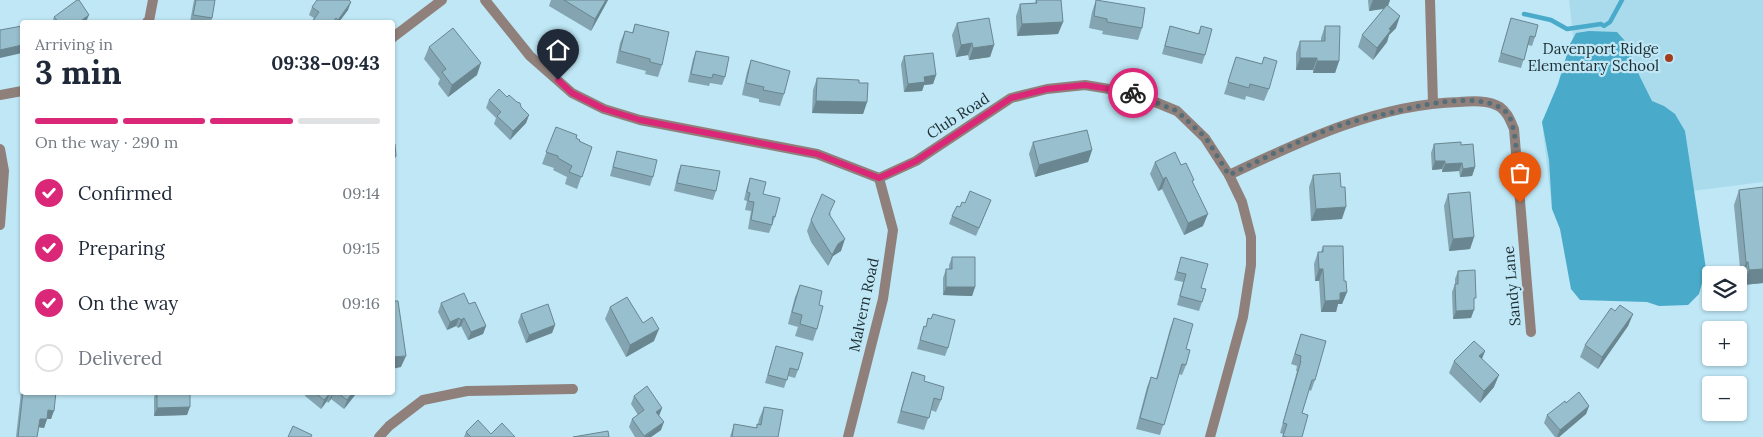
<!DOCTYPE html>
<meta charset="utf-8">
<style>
body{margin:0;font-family:Lora,serif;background:#f6f6f7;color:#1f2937;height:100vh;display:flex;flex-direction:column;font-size:19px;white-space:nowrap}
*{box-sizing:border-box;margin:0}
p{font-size:16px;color:#747a83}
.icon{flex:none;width:28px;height:28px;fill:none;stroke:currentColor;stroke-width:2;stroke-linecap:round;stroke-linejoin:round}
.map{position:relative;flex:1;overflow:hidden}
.details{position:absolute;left:20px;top:20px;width:375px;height:375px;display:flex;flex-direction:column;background:#fff;border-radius:5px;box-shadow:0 1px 4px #0004}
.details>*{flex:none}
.buttons{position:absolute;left:1702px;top:266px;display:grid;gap:10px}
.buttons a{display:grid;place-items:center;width:45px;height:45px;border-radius:5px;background:#fff;box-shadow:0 1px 4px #0004;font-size:25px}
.pin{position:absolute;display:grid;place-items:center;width:42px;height:42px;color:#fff;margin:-51px -21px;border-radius:50% 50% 50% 0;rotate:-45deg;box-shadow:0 0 5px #0007}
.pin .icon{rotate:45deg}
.courier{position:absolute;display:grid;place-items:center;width:50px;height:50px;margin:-25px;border:4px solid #db2777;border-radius:50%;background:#fff;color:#222;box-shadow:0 1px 6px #0007}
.summary em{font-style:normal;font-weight:700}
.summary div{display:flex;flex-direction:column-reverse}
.summary{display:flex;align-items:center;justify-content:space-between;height:85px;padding:0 15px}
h1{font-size:32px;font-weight:700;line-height:38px}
.bar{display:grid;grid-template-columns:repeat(4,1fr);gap:8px 5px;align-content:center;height:60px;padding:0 15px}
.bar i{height:6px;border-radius:4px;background:#e0e1e3}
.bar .on{background:#db2777}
.bar p{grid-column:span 4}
ol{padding:0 15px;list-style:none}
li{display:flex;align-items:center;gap:15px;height:55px}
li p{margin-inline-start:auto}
li .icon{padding:5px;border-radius:50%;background:#db2777;color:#fff;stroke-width:4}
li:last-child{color:#747a83}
li i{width:28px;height:28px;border:2px solid #e0e1e3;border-radius:50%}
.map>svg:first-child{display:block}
</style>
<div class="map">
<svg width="1763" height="437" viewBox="0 0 1763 437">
<rect width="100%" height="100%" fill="#bfe7f6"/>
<!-- built -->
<polygon fill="#aadbec" points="1569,0 1763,0 1763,182 1552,209 1542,122 1582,116"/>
<!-- water -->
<polygon fill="#49aac9" points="1589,31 1617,32 1626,42 1640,77 1652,101 1664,106 1675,114 1685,131 1706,269 1699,294 1688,305 1659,306 1647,302 1580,300 1571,289 1560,229 1552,209 1549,160 1542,122 1558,84 1570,44 1576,33"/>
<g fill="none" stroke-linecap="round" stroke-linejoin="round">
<!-- stream -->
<polyline stroke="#49aac9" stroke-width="4.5" points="1524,14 1551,20 1567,29 1601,24 1604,26 1610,22 1622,0"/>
<!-- minor -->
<g stroke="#90807b" stroke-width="10">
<polyline points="485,0 530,56 572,93 604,109 640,120 817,154 879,178 916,161 1011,98 1047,89 1085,85 1133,93 1177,111 1205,138 1229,175 1242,202 1251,237 1251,265 1243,317 1210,437"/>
<polyline points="1430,0 1433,103"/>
<polyline points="147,22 149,21 153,0"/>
<polyline points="392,38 442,0"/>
<polyline points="0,95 22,91"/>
<polyline points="0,149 4,171 0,225"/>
<path d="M1229,175c72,-34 149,-71 230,-73 13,-1 30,-2 41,5 8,6 10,13 14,22l17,203"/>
<polyline points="379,437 389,426 423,400 467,391 573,389"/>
<polyline points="848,437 883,299 893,230 879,178"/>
</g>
</g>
<!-- wall -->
<g fill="#83a4b0">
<polygon points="194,0 215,0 212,18 211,22 190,22"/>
<polygon points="551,0 608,0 591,31 549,6"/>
<polygon points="1036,0 1061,0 1063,22 1058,34 1017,36 1016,16 1020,4 1035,3"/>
<polygon points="1096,0 1142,28 1138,40 1102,34 1103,31 1089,28 1092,12"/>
<polygon points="1368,0 1390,0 1388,6 1396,28 1389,35 1387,42 1373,60 1358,47 1362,35 1384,9 1369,11"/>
<polygon points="312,7 348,10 339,22 311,22 314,18 309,15"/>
<polygon points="54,17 86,22 52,22"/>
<polygon points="1511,18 1535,37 1532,46 1528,45 1521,68 1498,62"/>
<polygon points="957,23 994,45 990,57 969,60 968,55 956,57 952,35"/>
<polygon points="635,24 662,65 658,77 645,74 646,71 616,63 620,43 625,31 632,33"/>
<polygon points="1170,26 1198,34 1201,26 1205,55 1202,64 1162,54"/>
<polygon points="1325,26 1339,61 1335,73 1313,73 1313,70 1296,70 1296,53 1300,41 1321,41 1321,38"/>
<polygon points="429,47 477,75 448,97 438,84 440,79 424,59"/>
<polygon points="696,51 725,77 722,85 710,83 709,86 688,82 693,59"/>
<polygon points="904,56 936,75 933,84 924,85 922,91 904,92 901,64"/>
<polygon points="1236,57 1262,64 1264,57 1269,89 1264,101 1246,96 1245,100 1224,94"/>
<polygon points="751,60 784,94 780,106 759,102 759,99 742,95 747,72"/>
<polygon points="817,78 859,83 867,102 863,114 812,113 813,90"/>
<polygon points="507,97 521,107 529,115 526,123 510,140 494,124 496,118 486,108 489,100"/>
<polygon points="556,127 576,138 579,141 592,147 577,189 565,184 567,177 553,170 554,168 542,164"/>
<polygon points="1033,142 1092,150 1088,162 1035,177 1029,154"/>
<polygon points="1434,144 1461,145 1475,167 1472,176 1460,177 1459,171 1442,172 1442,169 1432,170 1431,153"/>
<polygon points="617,151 653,177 650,186 610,176"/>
<polygon points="1155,162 1181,165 1193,183 1203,226 1184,235 1162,189 1158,191 1150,174"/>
<polygon points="681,165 716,191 713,200 674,191 678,173"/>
<polygon points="1313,175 1342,219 1311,221 1309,187"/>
<polygon points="750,178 763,194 775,217 769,233 748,229 751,211 745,210 747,201 744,200 747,187"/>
<polygon points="1739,190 1763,283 1743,285 1743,277 1741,278 1734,205"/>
<polygon points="1448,194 1474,237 1470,249 1449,251 1444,206"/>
<polygon points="991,200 976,236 949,224 952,216 960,207"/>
<polygon points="831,213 830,216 841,251 833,256 828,266 811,242 807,231 811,220"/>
<polygon points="1323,246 1344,281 1347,292 1342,304 1338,304 1336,312 1321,312 1319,281 1315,281 1314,264 1318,252 1321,252"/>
<polygon points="952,257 975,287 972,296 943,295 943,278 946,269 949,269 949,265"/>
<polygon points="1181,257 1201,288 1202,302 1199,311 1177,305 1183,282 1174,280"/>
<polygon points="1458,271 1474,303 1471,318 1453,319 1452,292 1455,284 1455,279"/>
<polygon points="800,285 819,305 817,329 813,341 795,336 798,327 788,324 795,297"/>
<polygon points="441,303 469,304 486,326 483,334 468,340 461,326 458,328 456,326 447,330 438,312"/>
<polygon points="610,307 654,341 626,357 605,319"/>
<polygon points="1615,311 1633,314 1628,326 1598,369 1580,357 1585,345"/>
<polygon points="521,314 555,325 552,333 526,343 518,322"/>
<polygon points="933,314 948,348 945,356 917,349 924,326 926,327 928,318 931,319"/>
<polygon points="1174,318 1186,349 1186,365 1182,375 1179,374 1160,435 1136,429 1147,387 1151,377 1156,379 1170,329"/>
<polygon points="1301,334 1315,380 1311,391 1309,390 1302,413 1302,437 1282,437 1283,434 1280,433 1297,371 1296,371 1297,366 1291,364"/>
<polygon points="776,346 798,370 795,378 788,376 784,388 765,383"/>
<polygon points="1485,351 1482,359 1494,387 1480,403 1449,373 1454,361"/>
<polygon points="912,372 924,381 941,400 936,412 931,410 924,430 897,423 908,384"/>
<polygon points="22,389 22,392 56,392 51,419 47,419 44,428 39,427 37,437 16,437 21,392"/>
<polygon points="156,392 190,392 187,415 154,416 154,397"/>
<polygon points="306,392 356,392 355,395 344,409 331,399 328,403 327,401 321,409 305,396"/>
<polygon points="634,396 662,408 659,415 661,430 651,437 635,437 629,427 632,419 638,415 631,404"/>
<polygon points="1566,403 1589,406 1586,414 1559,437 1555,437 1544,423 1547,415"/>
<polygon points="764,407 778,437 730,437 734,424 756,428 757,424 758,424 759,419"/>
<polygon points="466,432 491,434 515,437 464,437"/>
</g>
<!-- shaded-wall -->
<g fill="#6a8690">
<polygon points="606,0 608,0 591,31 595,19"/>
<polygon points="1373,0 1390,0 1387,8 1369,11"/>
<polygon points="351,2 348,10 339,22 337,22 338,20"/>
<polygon points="89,15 86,22 79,22"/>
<polygon points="1400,16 1396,28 1389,35 1387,42 1373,60 1377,48 1389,29"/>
<polygon points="1063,22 1058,34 1017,36 1022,24"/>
<polygon points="972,43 968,55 956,57 961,45"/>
<polygon points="22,45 22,53 0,58 0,50"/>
<polygon points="994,45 990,57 969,60 973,48"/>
<polygon points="1300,58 1317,58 1313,70 1296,70"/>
<polygon points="1317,61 1339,61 1335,73 1313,73"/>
<polygon points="481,63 477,75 448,97 452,85"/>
<polygon points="936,75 933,84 924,85 922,91 904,92 908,84 924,77"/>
<polygon points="816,101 867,102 863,114 812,113"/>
<polygon points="529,115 526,123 510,140 513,131"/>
<polygon points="1092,150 1088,162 1035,177 1039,165"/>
<polygon points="392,156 396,156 392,165"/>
<polygon points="1435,161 1445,161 1442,169 1432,170"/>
<polygon points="1462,163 1459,171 1442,172 1445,164"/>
<polygon points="1475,167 1472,176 1460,177 1463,169"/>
<polygon points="1166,177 1162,189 1158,191 1163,179"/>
<polygon points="1346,207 1342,219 1311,221 1316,209"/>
<polygon points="1208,214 1203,226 1184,235 1188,223"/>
<polygon points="1474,237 1470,249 1449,251 1453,239"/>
<polygon points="845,239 841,251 833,256 828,266 832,255 838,244"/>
<polygon points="1746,262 1748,262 1743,277 1741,278"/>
<polygon points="1319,269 1323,269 1319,281 1315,281"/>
<polygon points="1763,269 1763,283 1743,285 1749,270"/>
<polygon points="946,287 975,287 972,296 943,295"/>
<polygon points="1347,292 1342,304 1338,304 1336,312 1321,312 1325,301 1340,293"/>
<polygon points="1474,310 1471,318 1453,319 1456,311"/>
<polygon points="1633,314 1628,326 1598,369 1602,357"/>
<polygon points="459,318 456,326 447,330 450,322"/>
<polygon points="464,318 461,326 458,328 461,320"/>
<polygon points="555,325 552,333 526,343 529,335"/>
<polygon points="486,326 483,334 468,340 471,332"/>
<polygon points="659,329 654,341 626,357 630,345"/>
<polygon points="1485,351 1480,363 1479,356"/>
<polygon points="406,356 401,367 392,369 392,357"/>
<polygon points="1499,375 1494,387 1480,403 1484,391"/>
<polygon points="333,392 334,392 331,399 328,403"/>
<polygon points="353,392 356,392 355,395 344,409 347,400"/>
<polygon points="330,393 327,401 321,409 324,400"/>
<polygon points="1589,406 1586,414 1559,437 1557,437 1560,430"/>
<polygon points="190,407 187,415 154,416 157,408"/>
<polygon points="662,408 659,416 656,412"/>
<polygon points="48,410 54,411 51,419 45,419"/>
<polygon points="40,419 47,419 44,428 37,427"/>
<polygon points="664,422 661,430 651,437 644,437"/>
</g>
<!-- building -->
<g fill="#98bfcd" stroke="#6a8690">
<polygon points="77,0 79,0 89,15 79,22 59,22 54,17"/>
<polygon points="196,0 215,0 212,18 193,15"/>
<polygon points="317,0 349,0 351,2 338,20 336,18 333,22 312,22 319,12 312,7"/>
<polygon points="564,0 606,0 595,19"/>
<polygon points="1036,0 1061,0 1063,22 1022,24 1020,4 1037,3"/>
<polygon points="1096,0 1145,8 1142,28 1107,22 1107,19 1094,16"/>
<polygon points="1387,5 1400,16 1389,29 1391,30 1377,48 1362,35"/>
<polygon points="989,18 994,45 973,48 972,43 961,45 957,23"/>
<polygon points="1511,18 1538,25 1535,37 1530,36 1524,60 1501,53"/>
<polygon points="635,24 669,32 662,65 650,62 650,59 620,51 625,31 633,33"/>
<polygon points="22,26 22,45 0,50 0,30"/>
<polygon points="1170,26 1199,34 1201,26 1212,29 1205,55 1165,46"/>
<polygon points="1325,26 1340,26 1339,61 1317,61 1317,58 1300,58 1300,41 1325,41"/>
<polygon points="453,28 481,63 452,85 442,72 446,69 429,47"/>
<polygon points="696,51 729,57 725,77 713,74 712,78 691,74"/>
<polygon points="933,53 936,75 924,77 925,82 908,84 904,56"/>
<polygon points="1236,57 1262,64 1264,57 1277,61 1269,89 1250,84 1249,88 1228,82"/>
<polygon points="751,60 790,71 784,94 763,90 764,87 746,83"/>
<polygon points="817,78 859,80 859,83 868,83 867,102 816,101"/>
<polygon points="499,89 507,97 509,95 517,102 520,103 521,107 529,115 513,131 497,116 501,112 489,100"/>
<polygon points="556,127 577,135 576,138 580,140 579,141 592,147 582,177 569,172 572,166 558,158 558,156 546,152"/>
<polygon points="1087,130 1092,150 1039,165 1033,142"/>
<polygon points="1461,142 1461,145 1473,144 1475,167 1463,169 1462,163 1445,164 1445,161 1435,161 1434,144"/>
<polygon points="395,144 396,156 392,156 392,145"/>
<polygon points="617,151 657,160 653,177 613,167"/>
<polygon points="1175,152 1181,165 1186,163 1194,180 1192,181 1208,214 1188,223 1166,177 1163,179 1155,162"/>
<polygon points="681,165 720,171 716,191 677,183"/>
<polygon points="1340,173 1341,187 1345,187 1346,207 1316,209 1313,175"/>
<polygon points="750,178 766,182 763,194 780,198 775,217 773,216 772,225 751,220 754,202 748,201 750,193 747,192"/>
<polygon points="1763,187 1763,269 1749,270 1748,262 1746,262 1739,190"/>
<polygon points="970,191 991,200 979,228 952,216 957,206 960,207 962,202 965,203"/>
<polygon points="1470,192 1474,237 1453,239 1448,194"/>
<polygon points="822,194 835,201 829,214 845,239 838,244 832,255 816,230 811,220"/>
<polygon points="1323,246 1343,246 1344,281 1346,281 1347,292 1340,293 1340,300 1325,301 1323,269 1319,269 1318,252 1323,252"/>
<polygon points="952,257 975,257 975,287 946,287 946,269 952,269"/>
<polygon points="1181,257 1208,264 1201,288 1206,289 1202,302 1180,296 1186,274 1177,272"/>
<polygon points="1475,270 1476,298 1474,298 1474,310 1456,311 1455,284 1458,284 1458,271"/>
<polygon points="800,285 822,291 819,305 823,306 817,329 800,324 802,315 792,312"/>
<polygon points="464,293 469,304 475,302 486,326 471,332 464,318 461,320 459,318 450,322 441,303"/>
<polygon points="627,297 643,323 652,317 659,329 630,345 610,307"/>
<polygon points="392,301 398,301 406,356 392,357"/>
<polygon points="548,304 555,325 529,335 521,314"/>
<polygon points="1620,305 1633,314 1602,357 1585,345 1611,308 1615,311"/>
<polygon points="933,314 955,320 948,348 920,340 924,326 926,327 928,318 931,319"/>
<polygon points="1174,318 1193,324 1186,349 1190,350 1186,365 1182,364 1164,425 1140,418 1151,377 1157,379"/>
<polygon points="1301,334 1326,341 1315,380 1312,380 1302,413 1308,415 1302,437 1287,437 1283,436 1287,424 1283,423 1301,361 1300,361 1301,356 1295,354"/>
<polygon points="1474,341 1485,351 1479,356 1499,375 1484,391 1454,361"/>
<polygon points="776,346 803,353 798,370 790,368 787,380 768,375"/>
<polygon points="912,372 925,376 924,381 944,387 941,400 934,398 929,418 901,411"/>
<polygon points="647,386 662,408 656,412 664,422 644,436 632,419 644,410 634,396"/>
<polygon points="23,392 56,392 54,411 48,410 47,419 40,419 37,437 18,437"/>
<polygon points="157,392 190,392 190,407 157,408"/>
<polygon points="314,392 333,392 331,395 330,393 324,400"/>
<polygon points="337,392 353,392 347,400"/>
<polygon points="1579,392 1589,406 1560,430 1547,415 1565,401 1566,403"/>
<polygon points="764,407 783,410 778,437 732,437 734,424 757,428 757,424 761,425"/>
<polygon points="478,420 491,434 502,423 515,437 471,437 466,432"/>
<polygon points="293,426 312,435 311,437 288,437"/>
<polygon points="608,431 609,437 573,437"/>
</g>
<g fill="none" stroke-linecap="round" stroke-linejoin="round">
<!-- done -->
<path stroke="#566e77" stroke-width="5" stroke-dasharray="0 9" d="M1133,93l44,18 29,27 23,37c38,-18 76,-38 115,-51 13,-4 28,-7 41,-10 29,-7 99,-26 122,-1 11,12 11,71 13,90"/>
<!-- route -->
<polyline stroke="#db2777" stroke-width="6" points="558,80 572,93 604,109 640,120 817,154 879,178 916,161 1011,98 1047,89 1085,85 1133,93"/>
</g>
<!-- markers -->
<circle fill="#a33c1a" stroke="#bfe7f6" stroke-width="2" cx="1669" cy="58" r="5"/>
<g text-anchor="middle" stroke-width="4.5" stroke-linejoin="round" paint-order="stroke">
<!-- poi labels -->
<g font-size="15" fill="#1d2d32" stroke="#bfe7f6" text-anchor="end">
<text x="1659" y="54">Davenport Ridge<tspan x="1659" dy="17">Elementary School</tspan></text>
</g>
<!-- street labels -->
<g font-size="15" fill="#1d2d32" stroke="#bfe7f6">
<text transform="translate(958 116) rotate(-33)" y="5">Club Road</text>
<text transform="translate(1512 286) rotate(-95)" y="5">Sandy Lane</text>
<text transform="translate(864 305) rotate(-78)" y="5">Malvern Road</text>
</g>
</g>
</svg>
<div class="buttons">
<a><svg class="icon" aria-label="layers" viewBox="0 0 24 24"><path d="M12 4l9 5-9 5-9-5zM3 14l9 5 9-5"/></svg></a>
<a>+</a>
<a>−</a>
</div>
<div class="pin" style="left:1520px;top:203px;background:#ea580c"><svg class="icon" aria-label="bag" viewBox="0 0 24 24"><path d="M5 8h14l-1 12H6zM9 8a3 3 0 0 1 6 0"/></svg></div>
<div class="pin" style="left:558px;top:80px;background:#1f2937"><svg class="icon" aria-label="home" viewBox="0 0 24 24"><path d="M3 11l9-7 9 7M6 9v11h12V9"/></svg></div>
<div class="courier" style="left:1133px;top:93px"><svg class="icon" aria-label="bike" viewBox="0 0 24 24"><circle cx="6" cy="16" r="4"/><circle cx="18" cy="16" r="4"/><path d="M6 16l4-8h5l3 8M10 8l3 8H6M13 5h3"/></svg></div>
<section class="details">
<div class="summary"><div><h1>3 min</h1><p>Arriving in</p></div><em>09:38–09:43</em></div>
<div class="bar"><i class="on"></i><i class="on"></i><i class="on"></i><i></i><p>On the way · 290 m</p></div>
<ol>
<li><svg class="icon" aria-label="check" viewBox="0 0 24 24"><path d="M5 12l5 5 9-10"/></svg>Confirmed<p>09:14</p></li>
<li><svg class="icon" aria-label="check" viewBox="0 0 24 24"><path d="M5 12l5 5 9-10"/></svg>Preparing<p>09:15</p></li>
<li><svg class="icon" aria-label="check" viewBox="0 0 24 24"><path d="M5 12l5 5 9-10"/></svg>On the way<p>09:16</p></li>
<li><i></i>Delivered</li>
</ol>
</section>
</div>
